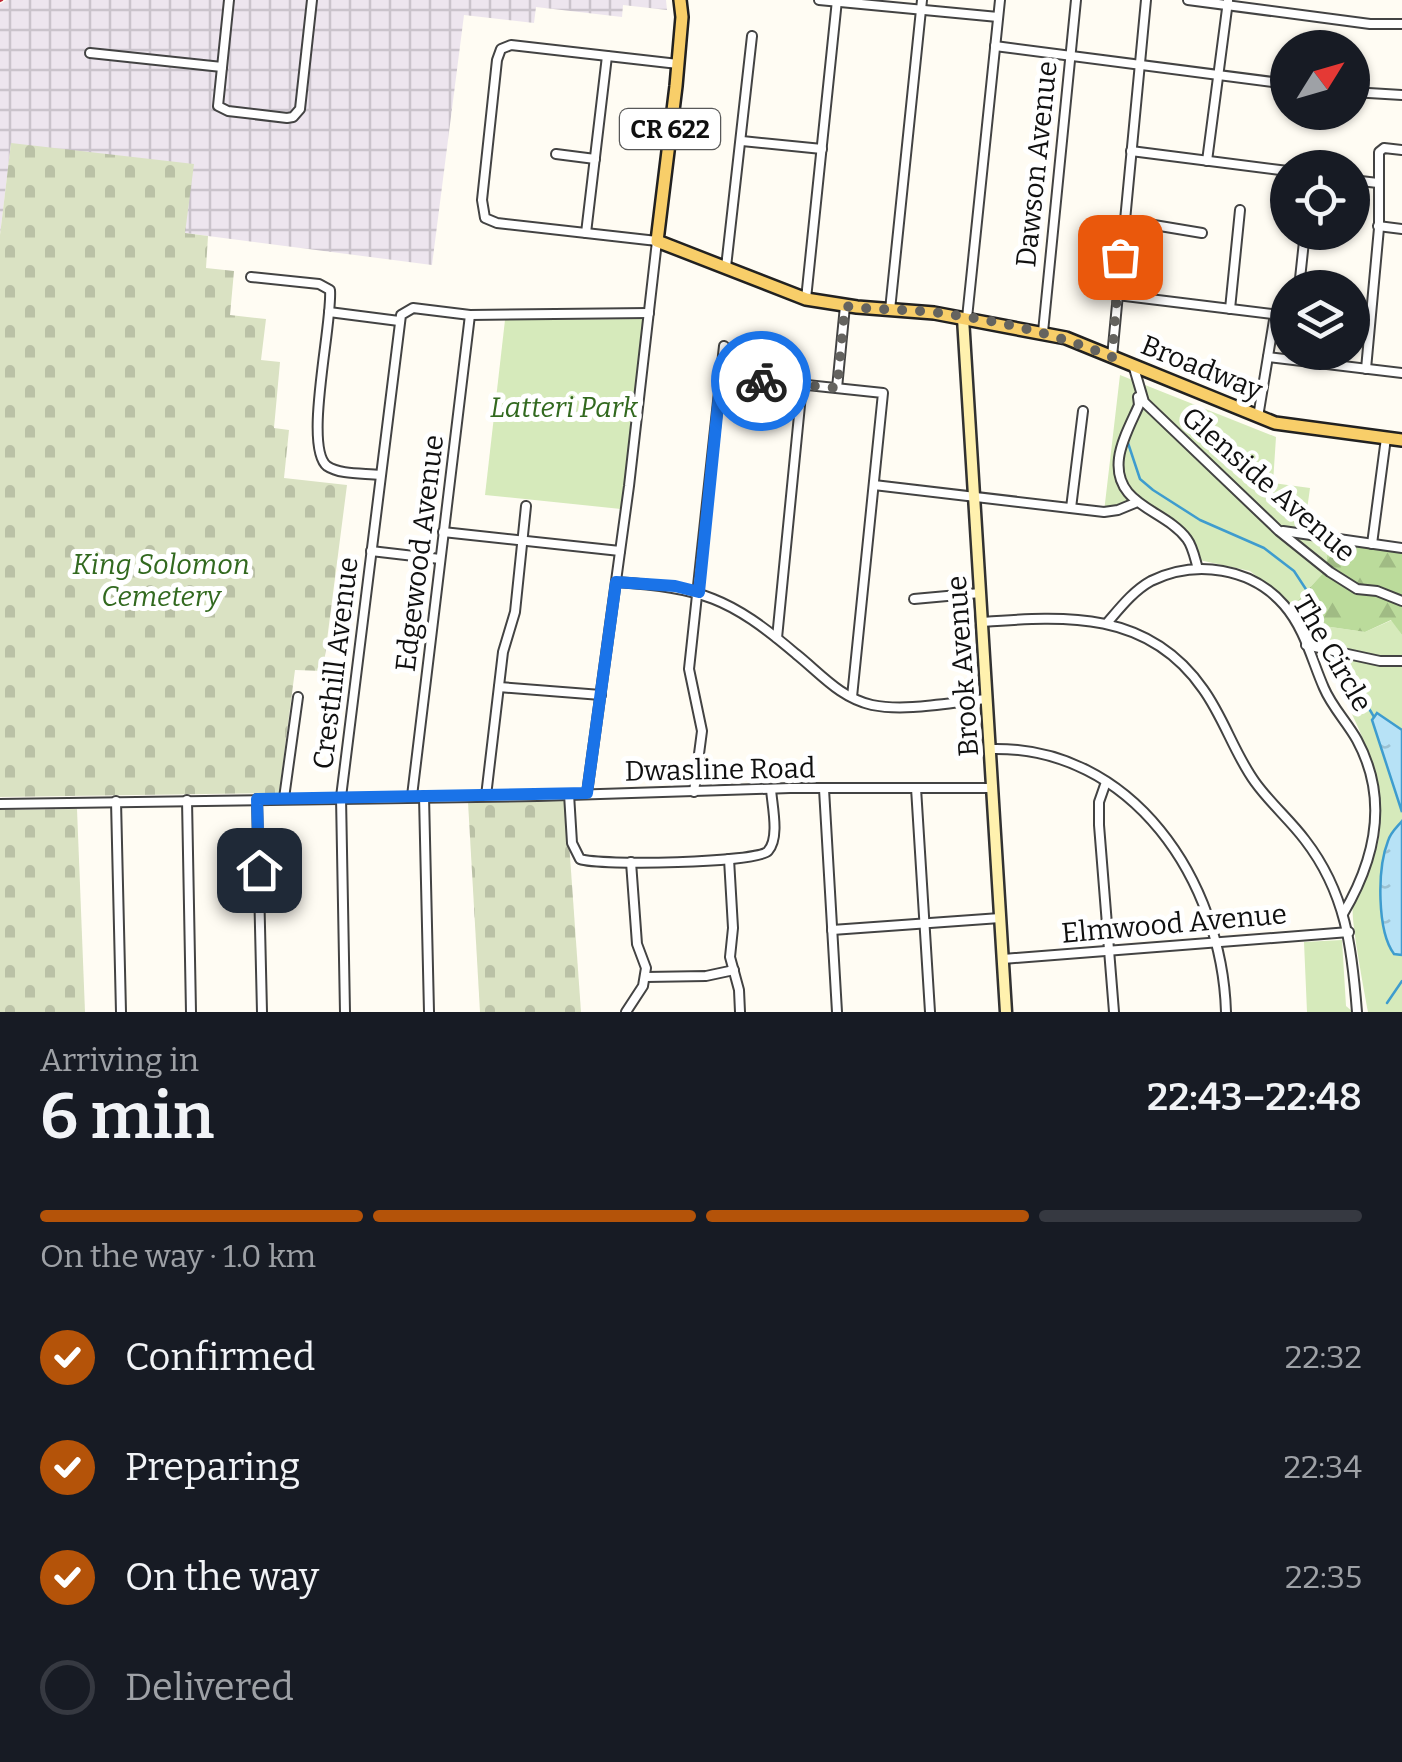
<!DOCTYPE html>
<meta charset="utf-8">
<style>
body{margin:0;font-family:Bitter,serif;background:#20242c;color:#f1f3f6;height:100vh;display:flex;flex-direction:column;font-size:38px;white-space:nowrap}
*{box-sizing:border-box;margin:0}
p{font-size:32px;color:#9ea1a6}
.icon{flex:none;width:55px;height:55px;fill:none;stroke:currentColor;stroke-width:2;stroke-linecap:round;stroke-linejoin:round}
.map{position:relative;height:1012px;overflow:hidden}
.drawer{display:flex;flex-direction:column;background:#171b24;flex:1}
.drawer>*{flex:none}
.needle{width:65px;rotate:53deg}
.buttons{position:absolute;left:1270px;top:30px;display:grid;gap:20px}
.buttons a{display:grid;place-items:center;width:100px;height:100px;border-radius:50%;background:#171b24;box-shadow:0 2px 8px #0004;font-size:50px}
.pin{position:absolute;display:grid;place-items:center;width:85px;height:85px;color:#fff;margin:-42px;border-radius:20px;box-shadow:0 5px 15px #0006}
.courier{position:absolute;display:grid;place-items:center;width:100px;height:100px;margin:-50px;border:8px solid #1a73e8;border-radius:50%;background:#fff;color:#222;box-shadow:0 2px 12px #0007}
.head em{font-style:normal;font-weight:600}
.head div{display:flex;flex-direction:column-reverse}
.head{display:flex;align-items:center;justify-content:space-between;height:170px;padding:0 40px}
h1{font-size:65px;font-weight:600;line-height:75px}
.bar{display:grid;grid-template-columns:repeat(4,1fr);gap:15px 10px;align-content:center;height:120px;padding:0 40px}
.bar i{height:12px;border-radius:8px;background:#363941}
.bar .on{background:#b45309}
.bar p{grid-column:span 4}
ol{padding:0 40px;list-style:none}
li{display:flex;align-items:center;gap:30px;height:110px}
li p{margin-inline-start:auto}
li .icon{padding:10px;border-radius:50%;background:#b45309;color:#fff;stroke-width:4}
li:last-child{color:#9ea1a6}
li i{width:55px;height:55px;border:5px solid #363941;border-radius:50%}
.map>svg:first-child{display:block}
</style>
<div class="map">
<svg width="1402" height="1012" viewBox="0 0 1402 1012">
<defs>
<pattern id="industrial-grid" width="8" height="8" patternUnits="userSpaceOnUse" patternTransform="scale(2.5)"><rect width="8" height="8" fill="#ede5ee"/><path d="M0 4h8M4 0v8" fill="none" stroke="#cac3cb"/></pattern>
<pattern id="forest-firs" width="22" height="20" patternUnits="userSpaceOnUse" patternTransform="scale(2.5)"><rect width="22" height="20" fill="#bbdb9b"/><path d="M5 1l3.5 6h-7zM16 11l3.5 6h-7z" fill="#a0bb84"/></pattern>
<pattern id="cemetery-stones" width="16" height="16" patternUnits="userSpaceOnUse" patternTransform="scale(2.5)"><rect width="16" height="16" fill="#dae2c3"/><path d="M2 7V4a2 2 0 0 1 4 0v3zM10 15v-3a2 2 0 0 1 4 0v3z" fill="#bac1a6"/></pattern>
<pattern id="water-ripples" width="26" height="14" patternUnits="userSpaceOnUse" patternTransform="scale(2.5)"><rect width="26" height="14" fill="#b7e2f6"/><path d="M2 4q2-2 4 0t4 0M15 11q2-2 4 0t4 0" fill="none" stroke="#9cc1d2"/></pattern>
</defs>
<rect width="100%" height="100%" fill="#fffcf3"/>
<!-- industrial -->
<polygon fill="url(#industrial-grid)" points="7,0 666,0 667,10 623,5 622,17 536,7 534,23 464,15 432,265 185,233 11,144 0,235 0,4"/>
<!-- grass -->
<g fill="#d6eabb">
<polygon points="643,319 621,509 485,495 505,320"/>
<polygon points="1120,375 1276,437 1273,483 1310,488 1303,539 1329,543 1325,571 1293,606 1250,571 1199,560 1187,541 1134,503 1104,512"/>
<path d="M1392,620l10,15v377h-34c-3,-17 -18,-95 -15,-105 7,-28 26,-49 27,-79 5,-73 -45,-143 -77,-205l62,9z"/>
<polygon points="1342,940 1346,1006 1353,1012 1307,1012 1304,942"/>
</g>
<!-- forest -->
<polygon fill="url(#forest-firs)" points="1329,543 1402,550 1402,635 1391,620 1365,632 1303,623 1293,606 1325,571"/>
<!-- cemetery -->
<g fill="url(#cemetery-stones)">
<polygon points="11,143 194,164 185,233 208,236 206,268 234,271 230,315 266,319 261,360 280,362 274,428 289,430 284,478 347,485 323,671 295,670 279,793 0,797 0,235"/>
<polygon points="566,800 581,1012 480,1012 468,802"/>
<polygon points="77,809 85,1012 0,1012 0,810"/>
</g>
<!-- water -->
<g fill="url(#water-ripples)" stroke="#3e9cce" stroke-width="2.5">
<polygon points="1377,713 1402,730 1402,812 1372,720"/>
<path d="M1402,821v134l-8,-1c-17,-23 -17,-85 -6,-113 2,-8 9,-14 14,-20z"/>
</g>
<g fill="none" stroke-linecap="round" stroke-linejoin="round">
<!-- stream -->
<g stroke="#3e9cce" stroke-width="2.5">
<polyline points="1128,443 1140,479 1153,490 1200,520 1264,548 1294,571 1313,600 1330,648"/>
<path d="M1333,655c7,19 30,41 41,62"/>
<polyline points="1387,1003 1402,981"/>
</g>
<defs>
<g id="street">
<polyline points="229,0 218,106 228,111 287,118 293,117 300,109 312,0"/>
<polyline points="819,0 998,17"/>
<polyline points="1188,0 1370,24 1402,24"/>
<polyline points="995,46 1288,84"/>
<polyline points="90,53 222,67"/>
<polyline points="1352,92 1402,95"/>
<polyline points="742,141 822,149"/>
<polyline points="1131,151 1288,171"/>
<polyline points="556,154 595,159"/>
<polyline points="1207,161 1228,1"/>
<polyline points="1352,180 1378,183"/>
<polyline points="1124,220 1202,233"/>
<polyline points="1378,226 1402,229"/>
<polyline points="586,233 607,56"/>
<polyline points="726,267 752,36"/>
<path d="M251,277l68,7 11,6c3,32 -27,157 -3,176 13,9 38,7 53,9"/>
<polyline points="1299,288 1305,232"/>
<polyline points="1117,295 1288,316"/>
<polyline points="806,299 837,0"/>
<polyline points="1230,309 1240,210"/>
<polyline points="890,310 922,0"/>
<polyline points="329,312 399,321"/>
<polyline points="967,318 1000,0"/>
<polyline points="1043,332 1076,0"/>
<polyline points="1112,357 1146,0"/>
<polyline points="1268,357 1402,373"/>
<polyline points="1134,368 1144,402 1279,531 1330,572 1357,589 1377,591 1402,601"/>
<polyline points="1366,369 1379,228 1379,152 1384,148 1402,150"/>
<polyline points="721,376 883,393 852,697"/>
<polyline points="837,388 845,306"/>
<path d="M1138,397l1,8c-7,16 -18,36 -20,53 -6,48 46,51 68,81 6,8 8,20 11,30"/>
<polyline points="1258,417 1275,314"/>
<polyline points="874,485 1104,512 1118,510 1135,503"/>
<polyline points="1071,508 1083,411"/>
<polyline points="1283,531 1402,548"/>
<polyline points="443,532 620,551"/>
<polyline points="1372,544 1386,438"/>
<polyline points="371,551 440,559"/>
<path d="M616,582c86,6 113,15 180,72 24,19 44,44 76,51 35,7 79,-3 115,-6"/>
<polyline points="914,599 980,593"/>
<path d="M982,622c84,-6 166,-12 221,67 21,29 31,64 52,93 15,21 35,38 50,58 41,53 47,108 52,172"/>
<path d="M1107,623c13,-15 26,-32 44,-42 45,-22 101,-13 133,24 21,24 28,56 40,83 8,19 23,34 33,52 32,59 18,120 -14,174"/>
<polyline points="777,638 802,385"/>
<polyline points="1306,645 1380,661 1402,661"/>
<polyline points="499,687 601,695"/>
<path d="M990,749c143,-4 232,133 236,263"/>
<polyline points="1106,782 1099,802 1099,825 1114,1012"/>
<polyline points="916,788 930,1012"/>
<polyline points="824,789 837,1012"/>
<polyline points="694,792 702,731 689,669 724,346"/>
<polyline points="587,793 629,486 657,241 497,223 485,218 482,200 497,60 501,49 511,45 678,64"/>
<path d="M569,794l3,49 8,16c19,7 178,4 188,-8 12,-13 4,-46 3,-62"/>
<polyline points="412,796 470,315"/>
<polyline points="424,796 429,1012"/>
<polyline points="486,796 503,652 515,612 526,506"/>
<polyline points="284,798 298,697"/>
<polyline points="257,799 262,1012"/>
<polyline points="187,800 191,1012"/>
<polyline points="116,801 121,1012"/>
<polyline points="0,804 538,796 790,788 993,788"/>
<polyline points="729,859 733,928 730,957 739,990 740,1012"/>
<polyline points="832,930 1000,918"/>
<polyline points="1003,959 1349,932"/>
<polyline points="646,977 706,976 734,970"/>
<polyline points="345,1012 341,797 401,315 413,308 470,315 649,313"/>
<polyline points="626,1012 643,986 646,968 637,944 631,862"/>
</g>
<polyline id="secondary" points="963,318 1006,1012"/>
<polyline id="primary" points="680,0 682,17 676,86 657,241 806,299 857,307 934,313 1066,338 1275,423 1402,440"/>
</defs>
<!-- street casing -->
<use href="#street" stroke="#434343" stroke-width="12"/>
<!-- secondary casing -->
<use href="#secondary" stroke="#323232" stroke-width="15"/>
<!-- primary casing -->
<use href="#primary" stroke="#212121" stroke-width="16"/>
<!-- street -->
<use href="#street" stroke="#fff" stroke-width="8"/>
<!-- secondary -->
<use href="#secondary" stroke="#fff1ae" stroke-width="10"/>
<!-- primary -->
<use href="#primary" stroke="#f8ce69" stroke-width="11"/>
<!-- rail -->
<polyline stroke="#c12636" stroke-width="2.5" points="0,1 2,0"/>
</g>
<g fill="none" stroke-linecap="round" stroke-linejoin="round">
<!-- done -->
<path stroke="#64635f" stroke-width="10" stroke-dasharray="0 18" d="M761,381l76,7 8,-82c29,4 57,3 86,6 62,7 123,21 181,45l8,-100"/>
<!-- route -->
<polyline stroke="#1a73e8" stroke-width="12" points="259,870 257,799 587,793 616,582 675,586 699,592 721,376 761,381"/>
</g>
<g text-anchor="middle" stroke-width="10" stroke-linejoin="round" paint-order="stroke">
<!-- shield labels -->
<rect fill="#fff" stroke="#585858" stroke-width="2.5" x="620" y="109" width="100" height="40" rx="8"/>
<g font-size="25" font-weight="bold" fill="#101010">
<text x="670" y="138">CR 622</text>
</g>
<!-- street labels -->
<g font-size="28" fill="#101010" stroke="#fff">
<text transform="translate(1036 164) rotate(-84)" y="10">Dawson Avenue</text>
<text transform="translate(1202 367) rotate(22)" y="10">Broadway</text>
<text transform="translate(1269 484) rotate(41)" y="10">Glenside Avenue</text>
<text transform="translate(419 553) rotate(-83)" y="10">Edgewood Avenue</text>
<text transform="translate(1333 653) rotate(60)" y="10">The Circle</text>
<text transform="translate(335 663) rotate(-83)" y="10">Cresthill Avenue</text>
<text transform="translate(962 666) rotate(-94)" y="10">Brook Avenue</text>
<text transform="translate(720 769) rotate(-1)" y="10">Dwasline Road</text>
<text transform="translate(1174 923) rotate(-5)" y="10">Elmwood Avenue</text>
</g>
<!-- park labels -->
<g font-size="28" font-style="italic" fill="#32691f" stroke="#fff">
<text x="564" y="417">Latteri Park</text>
<text x="161" y="574">King Solomon<tspan x="161" dy="32">Cemetery</tspan></text>
</g>
</g>
</svg>
<div class="buttons">
<a><svg class="needle" viewBox="-14 -14 28 28"><path d="M0-13l5 13h-10z" fill="#e53935"/><path d="M0 13l5-13h-10z" fill="#9ea1a6"/></svg></a>
<a><svg class="icon" aria-label="locate" viewBox="0 0 24 24"><circle cx="12" cy="12" r="6"/><path d="M12 2v4M12 18v4M2 12h4M18 12h4"/></svg></a>
<a><svg class="icon" aria-label="layers" viewBox="0 0 24 24"><path d="M12 4l9 5-9 5-9-5zM3 14l9 5 9-5"/></svg></a>
</div>
<div class="pin" style="left:1120px;top:257px;background:#ea580c"><svg class="icon" aria-label="bag" viewBox="0 0 24 24"><path d="M5 8h14l-1 12H6zM9 8a3 3 0 0 1 6 0"/></svg></div>
<div class="pin" style="left:259px;top:870px;background:#1f2937"><svg class="icon" aria-label="home" viewBox="0 0 24 24"><path d="M3 11l9-7 9 7M6 9v11h12V9"/></svg></div>
<div class="courier" style="left:761px;top:381px"><svg class="icon" aria-label="bike" viewBox="0 0 24 24"><circle cx="6" cy="16" r="4"/><circle cx="18" cy="16" r="4"/><path d="M6 16l4-8h5l3 8M10 8l3 8H6M13 5h3"/></svg></div>
</div>
<section class="drawer">
<div class="head"><div><h1>6 min</h1><p>Arriving in</p></div><em>22:43–22:48</em></div>
<div class="bar"><i class="on"></i><i class="on"></i><i class="on"></i><i></i><p>On the way · 1.0 km</p></div>
<ol>
<li><svg class="icon" aria-label="check" viewBox="0 0 24 24"><path d="M5 12l5 5 9-10"/></svg>Confirmed<p>22:32</p></li>
<li><svg class="icon" aria-label="check" viewBox="0 0 24 24"><path d="M5 12l5 5 9-10"/></svg>Preparing<p>22:34</p></li>
<li><svg class="icon" aria-label="check" viewBox="0 0 24 24"><path d="M5 12l5 5 9-10"/></svg>On the way<p>22:35</p></li>
<li><i></i>Delivered</li>
</ol>
</section>
